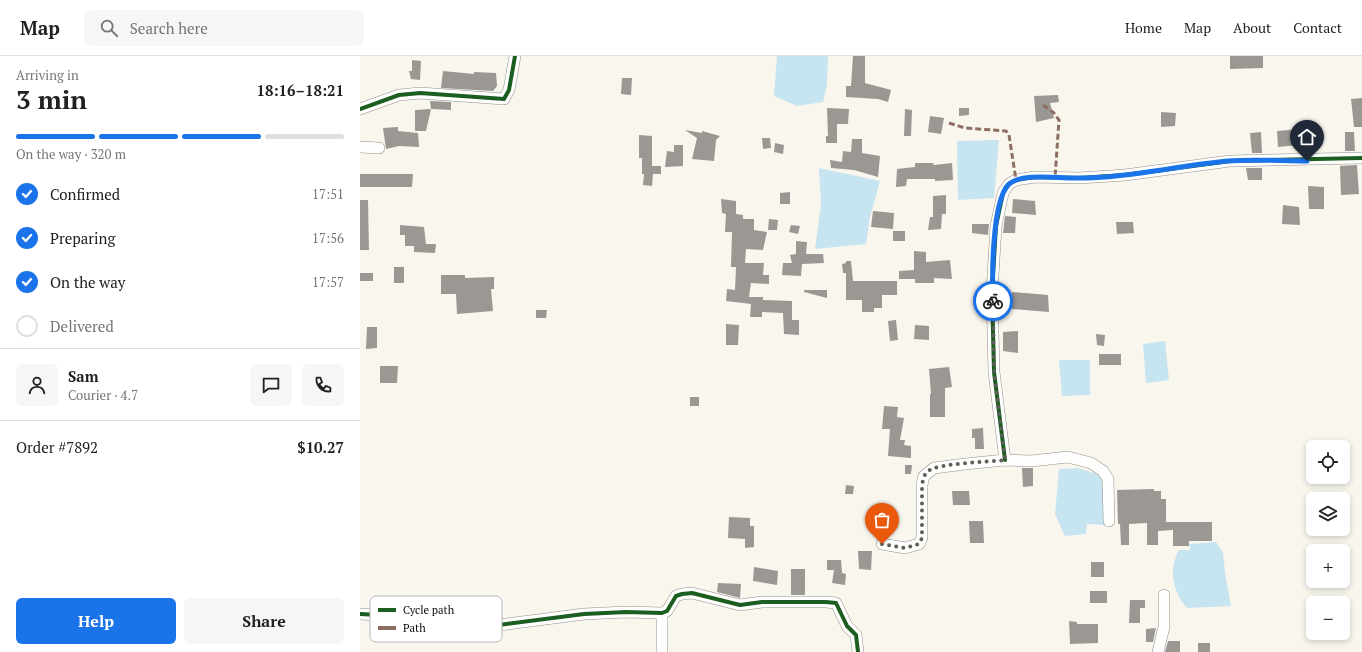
<!DOCTYPE html>
<meta charset="utf-8">
<style>
body{margin:0;font-family:"PT Serif",serif;background:#f6f6f6;color:#202124;height:100vh;display:flex;flex-direction:column;font-size:15px;white-space:nowrap}
*{box-sizing:border-box;margin:0}
p{font-size:13px;color:#757577}
.icon{flex:none;width:22px;height:22px;fill:none;stroke:currentColor;stroke-width:2;stroke-linecap:round;stroke-linejoin:round}
.map{position:relative;flex:1;overflow:hidden}
.sheet{display:flex;flex-direction:column;background:#fff;width:360px}
.sheet>*{flex:none}
.controls{position:absolute;left:946px;top:384px;display:grid;gap:8px}
.controls a{display:grid;place-items:center;width:44px;height:44px;border-radius:6px;background:#fff;box-shadow:0 2px 6px #0003;font-size:20px}
.pin{position:absolute;display:grid;place-items:center;width:34px;height:34px;color:#fff;margin:-41px -17px;border-radius:50% 50% 50% 0;rotate:-45deg;box-shadow:0 0 4px #0007}
.pin .icon{rotate:45deg}
.courier{position:absolute;display:grid;place-items:center;width:40px;height:40px;margin:-20px;border:3px solid #1a73e8;border-radius:50%;background:#fff;color:#222;box-shadow:0 1px 5px #0007}
.overview em{font-style:normal;font-weight:600}
.overview div{display:flex;flex-direction:column-reverse}
.overview{display:flex;align-items:center;justify-content:space-between;height:68px;padding:0 16px}
h1{font-size:26px;font-weight:600;line-height:30px}
.bar{display:grid;grid-template-columns:repeat(4,1fr);gap:6px 4px;align-content:center;height:48px;padding:0 16px}
.bar i{height:5px;border-radius:3px;background:#e0e0e0}
.bar .selected{background:#1a73e8}
.bar p{grid-column:span 4}
.line{display:flex;align-items:center;gap:10px;padding:0 16px;border-top:1px solid #e0e0e0}
.line div{flex:1}
.round{display:grid;place-items:center;flex:none;width:42px;height:42px;border-radius:6px;background:#f6f6f6}
ol{padding:0 16px;list-style:none}
li{display:flex;align-items:center;gap:12px;height:44px}
li p{margin-inline-start:auto}
li .icon{padding:4px;border-radius:50%;background:#1a73e8;color:#fff;stroke-width:4}
li:last-child{color:#757577}
li i{width:22px;height:22px;border:2px solid #e0e0e0;border-radius:50%}
.primary-button{display:flex;gap:8px;margin-top:auto;padding:8px 16px}
.primary-button a{flex:1;height:46px;border-radius:6px;background:#1a73e8;color:#fff;font-size:16px;font-weight:600;line-height:46px;text-align:center}
.primary-button a+a{background:#f6f6f6;color:#202124}
header{display:flex;align-items:center;gap:24px;box-sizing:border-box;height:56px;padding:0 20px;background:#fff;border-bottom:1px solid #e0e0e0}
header strong{font-size:19px}
nav{display:flex;gap:22px;margin-inline-start:auto;font-size:14px}
.search{width:280px;height:36px;background:#f6f6f6;display:flex;align-items:center;gap:10px;box-sizing:border-box;padding:0 14px;border-radius:6px;color:#757577;font-size:15px}
main{display:flex;flex:1;min-height:0}
.map>svg:first-child{display:block}
</style>
<header>
<strong>Map</strong>
<div class="search"><svg class="icon" aria-label="search" viewBox="0 0 24 24"><circle cx="10" cy="10" r="6"/><path d="M15 15l6 6"/></svg>Search here</div>
<nav><a>Home</a><a>Map</a><a>About</a><a>Contact</a></nav>
</header>
<main>
<section class="sheet">
<div class="overview"><div><h1>3 min</h1><p>Arriving in</p></div><em>18:16–18:21</em></div>
<div class="bar"><i class="selected"></i><i class="selected"></i><i class="selected"></i><i></i><p>On the way · 320 m</p></div>
<ol>
<li><svg class="icon" aria-label="check" viewBox="0 0 24 24"><path d="M5 12l5 5 9-10"/></svg>Confirmed<p>17:51</p></li>
<li><svg class="icon" aria-label="check" viewBox="0 0 24 24"><path d="M5 12l5 5 9-10"/></svg>Preparing<p>17:56</p></li>
<li><svg class="icon" aria-label="check" viewBox="0 0 24 24"><path d="M5 12l5 5 9-10"/></svg>On the way<p>17:57</p></li>
<li><i></i>Delivered</li>
</ol>
<div class="line" style="height:72px"><a class="round"><svg class="icon" aria-label="person" viewBox="0 0 24 24"><circle cx="12" cy="8" r="4"/><path d="M4 21q1-7 8-7t8 7"/></svg></a><div><b>Sam</b><p>Courier · 4.7</p></div><a class="round"><svg class="icon" aria-label="chat" viewBox="0 0 24 24"><path d="M4 5h16v11H9l-5 4z"/></svg></a><a class="round"><svg class="icon" aria-label="phone" viewBox="0 0 24 24"><path d="M5 4h4l2 5-3 2q2 4 5 5l2-3 5 2v4C11 20 4 13 5 4z"/></svg></a></div>
<div class="line" style="height:52px"><div>Order #7892</div><b>$10.27</b></div>
<div class="primary-button"><a>Help</a><a>Share</a></div>
</section>
<div class="map">
<svg width="1002" height="596" viewBox="0 0 1002 596">
<rect width="100%" height="100%" fill="#f9f6ee"/>
<!-- water -->
<g fill="#c7e4f1">
<polygon points="417,0 468,0 467,29 463,46 437,50 414,40"/>
<polygon points="639,84 634,142 598,144 597,85"/>
<polygon points="459,112 520,125 510,161 506,188 455,193 461,148"/>
<polygon points="805,285 809,324 786,327 783,288"/>
<polygon points="699,304 730,304 730,339 702,340"/>
<polygon points="718,412 737,418 745,426 747,469 727,468 726,478 705,480 695,458 699,413"/>
<path d="M856,486l7,10 2,21 6,33 -44,2c-14,-16 -19,-39 -8,-58h11l-1,-6z"/>
</g>
<!-- building -->
<g fill="#9b9894">
<polygon points="493,0 505,0 505,27 531,34 528,46 518,43 486,41 486,30 491,30"/>
<polygon points="870,0 903,0 903,12 870,13"/>
<polygon points="52,4 61,5 60,24 51,23 49,15 52,15"/>
<polygon points="83,15 114,18 114,16 136,17 137,30 133,35 81,32"/>
<polygon points="262,22 272,22 271,39 261,38"/>
<polygon points="698,39 699,46 690,47 694,62 676,66 674,40"/>
<polygon points="1002,42 1002,71 994,71 991,43"/>
<polygon points="70,45 91,46 91,54 71,53"/>
<polygon points="467,52 489,53 488,68 477,68 477,87 466,87 466,80 468,80"/>
<polygon points="599,52 609,52 609,59 599,60"/>
<polygon points="71,53 66,75 55,75 55,54"/>
<polygon points="545,53 552,54 551,80 544,80"/>
<polygon points="801,56 816,57 815,70 801,71"/>
<polygon points="570,60 584,62 581,78 568,76"/>
<polygon points="940,70 956,70 956,96 940,96 940,89 918,91 917,75 940,73"/>
<polygon points="38,71 38,75 58,77 59,91 39,90 26,93 23,72"/>
<polygon points="325,74 342,77 342,75 360,80 356,84 354,105 332,103 337,82"/>
<polygon points="901,76 902,97 892,97 890,77"/>
<polygon points="985,76 994,76 995,95 985,95"/>
<polygon points="279,79 292,80 292,110 301,110 301,118 293,118 292,130 283,129 284,118 282,118 282,102 279,102"/>
<polygon points="402,82 410,82 411,92 403,93"/>
<polygon points="492,83 502,83 502,97 520,100 518,121 494,114 471,112 470,104 482,106 483,95 491,96"/>
<polygon points="415,87 424,89 423,98 414,96"/>
<polygon points="314,89 323,89 323,110 305,111 307,95 314,96"/>
<polygon points="555,107 573,107 574,109 592,107 593,124 575,125 575,123 547,123 546,130 536,131 537,113 555,111"/>
<polygon points="997,109 999,138 981,139 980,110"/>
<polygon points="886,112 902,112 902,124 888,124"/>
<polygon points="0,118 53,118 52,131 0,131"/>
<polygon points="948,130 964,131 964,153 949,153"/>
<polygon points="430,136 430,148 420,148 420,137"/>
<polygon points="586,139 586,158 582,158 581,173 568,174 570,161 573,161 573,140"/>
<polygon points="361,143 376,145 376,158 383,159 383,163 394,163 394,174 407,176 403,194 386,193 385,207 404,207 403,219 409,219 409,228 391,227 389,241 403,241 403,244 432,245 432,264 439,264 439,279 424,278 423,257 402,256 402,261 390,261 391,248 366,245 367,233 375,234 376,211 371,211 372,176 365,176 366,158 362,157"/>
<polygon points="653,143 675,145 676,159 652,157"/>
<polygon points="0,144 8,144 9,194 0,194"/>
<polygon points="923,149 939,151 940,169 922,168"/>
<polygon points="513,155 534,157 533,173 511,171"/>
<polygon points="645,160 656,161 655,177 643,177"/>
<polygon points="409,163 418,164 417,174 408,174"/>
<polygon points="756,166 773,166 774,177 757,178"/>
<polygon points="612,168 629,168 628,179 612,177"/>
<polygon points="40,169 64,171 66,188 76,188 75,197 54,196 54,190 45,190 45,179 40,179"/>
<polygon points="431,169 440,170 438,178 429,176"/>
<rect x="533" y="175" width="12" height="10"/>
<polygon points="436,185 447,186 446,198 463,198 464,207 442,208 441,220 422,219 423,207 432,207 430,199 436,198"/>
<polygon points="554,195 566,196 566,206 590,204 592,223 574,222 574,227 555,227 555,223 539,223 539,215 554,214"/>
<polygon points="486,205 491,205 493,225 537,225 537,239 522,239 522,252 514,252 514,256 502,256 502,244 486,244 486,217 483,217 482,208 486,207"/>
<rect x="34" y="211" width="10" height="16"/>
<rect x="0" y="217" width="13" height="8"/>
<polygon points="81,219 105,219 105,222 134,221 134,233 131,233 133,255 97,258 96,238 81,238"/>
<polygon points="444,234 467,234 467,242 444,236"/>
<polygon points="652,236 688,239 689,256 652,253"/>
<polygon points="176,254 187,254 186,262 176,262"/>
<polygon points="536,264 538,284 530,285 528,265"/>
<polygon points="366,268 379,269 378,289 366,289"/>
<polygon points="555,269 569,270 569,284 554,283"/>
<polygon points="7,271 17,271 17,292 6,293"/>
<polygon points="658,275 658,297 643,295 643,276"/>
<polygon points="736,278 745,279 744,290 737,289"/>
<rect x="739" y="298" width="22" height="11"/>
<polygon points="20,310 38,310 37,327 20,327"/>
<polygon points="589,311 592,331 585,332 585,361 570,361 570,338 571,338 569,313"/>
<rect x="330" y="341" width="9" height="9"/>
<polygon points="524,350 538,351 537,361 544,362 540,384 545,384 544,389 551,390 551,402 528,400 530,373 522,373"/>
<polygon points="623,372 624,393 615,393 615,382 612,382 612,373"/>
<polygon points="545,409 552,409 551,418 545,418"/>
<polygon points="662,412 673,412 673,430 663,431"/>
<polygon points="486,429 494,430 493,438 485,438"/>
<polygon points="794,433 794,435 801,435 801,443 806,443 806,466 852,466 852,485 829,485 829,490 813,490 813,474 798,475 798,489 787,489 787,467 769,468 769,489 761,489 760,468 758,468 757,434"/>
<polygon points="592,435 609,435 610,449 593,449"/>
<polygon points="369,461 390,462 390,470 394,470 394,491 385,492 385,483 368,482"/>
<polygon points="609,465 623,465 624,487 610,487"/>
<polygon points="498,495 512,495 511,514 499,513"/>
<polygon points="467,504 481,504 482,517 486,518 485,529 472,527 474,514 467,514"/>
<rect x="731" y="506" width="13" height="15"/>
<polygon points="394,511 418,515 417,529 393,525"/>
<rect x="431" y="513" width="14" height="26"/>
<polygon points="358,527 381,528 380,542 357,536"/>
<rect x="730" y="535" width="17" height="12"/>
<polygon points="770,544 785,544 785,552 780,552 780,567 769,567"/>
<polygon points="709,565 717,566 717,568 738,568 738,587 710,588"/>
<polygon points="796,572 793,586 786,586 786,573"/>
<polygon points="808,585 820,585 820,596 805,596"/>
<rect x="838" y="587" width="12" height="9"/>
</g>
<g fill="none" stroke-linecap="round" stroke-linejoin="round">
<defs>
<g id="minor">
<polyline points="0,53 39,39 60,37 144,43 149,34 155,0"/>
<polyline points="0,91 19,92"/>
<polyline points="645,404 634,316 632,236 636,170 643,137 649,128 656,124 674,121 720,122 765,119 870,105 1002,102"/>
<polyline points="522,488 545,492 559,488 562,482 562,429 564,420 574,412 605,408 645,404 671,405 708,401 731,407 743,415 748,423 749,465"/>
<polyline points="0,558 19,559 49,567 82,572 116,572 224,558 266,556 302,557 307,555 316,540 322,538 332,537 380,549 402,546 466,546 476,547 487,570 496,579 498,596"/>
<polyline points="302,596 302,557"/>
<polyline points="798,596 804,571 804,539"/>
</g>
</defs>
<!-- minor casing -->
<use href="#minor" stroke="#92908d" stroke-width="12"/>
<!-- minor -->
<use href="#minor" stroke="#fefefc" stroke-width="11"/>
<!-- quiet -->
<g stroke="#8d6e63" stroke-width="3" stroke-dasharray="6 3" stroke-linecap="butt">
<polyline points="683,49 694,57 699,64 695,122"/>
<polyline points="589,67 605,72 646,75 649,79 656,124"/>
</g>
<defs>
<g id="cycleway">
<polyline points="0,53 39,39 60,37 144,43 149,34 155,0"/>
<polyline points="645,404 634,316 632,236 636,170 643,137 649,128 656,124 674,121 720,122 765,119 870,105 1002,102"/>
<polyline points="0,558 19,559 49,567 82,572 116,572 224,558 266,556 302,557 307,555 316,540 322,538 332,537 380,549 402,546 466,546 476,547 487,570 496,579 498,596"/>
</g>
</defs>
<!-- cycleway casing -->
<use href="#cycleway" stroke="#fff" stroke-width="6"/>
<!-- cycleway -->
<use href="#cycleway" stroke="#1b5e20" stroke-width="4"/>
</g>
<g fill="none" stroke-linecap="round" stroke-linejoin="round">
<!-- done -->
<path stroke="#5e5d5a" stroke-width="4" stroke-dasharray="0 7.2" d="M522,488l23,4 14,-4 3,-6v-53c1,-6 2,-10 6,-14 11,-8 61,-9 77,-11l-11,-88 -1,-71"/>
<!-- route -->
<path stroke="#1a73e8" stroke-width="5" d="M633,245c-1,-26 -1,-98 15,-116 11,-12 48,-7 63,-7 52,1 104,-12 157,-17 26,-2 53,0 79,0"/>
</g>
<!-- legend -->
<rect x="10" y="540" width="132" height="46" rx="6" fill="#fff" stroke="#b6b6b6" stroke-width="1"/>
<rect x="18" y="552" width="18" height="4" fill="#1b5e20"/>
<rect x="18" y="570" width="18" height="4" fill="#8d6e63"/>
<g font-size="11" fill="#0a0a0a">
<text x="43" y="558">Cycle path</text>
<text x="43" y="576">Path</text>
</g>
</svg>
<div class="controls">
<a><svg class="icon" aria-label="locate" viewBox="0 0 24 24"><circle cx="12" cy="12" r="6"/><path d="M12 2v4M12 18v4M2 12h4M18 12h4"/></svg></a>
<a><svg class="icon" aria-label="layers" viewBox="0 0 24 24"><path d="M12 4l9 5-9 5-9-5zM3 14l9 5 9-5"/></svg></a>
<a>+</a>
<a>−</a>
</div>
<div class="pin" style="left:522px;top:488px;background:#ea580c"><svg class="icon" aria-label="bag" viewBox="0 0 24 24"><path d="M5 8h14l-1 12H6zM9 8a3 3 0 0 1 6 0"/></svg></div>
<div class="pin" style="left:947px;top:105px;background:#1f2937"><svg class="icon" aria-label="home" viewBox="0 0 24 24"><path d="M3 11l9-7 9 7M6 9v11h12V9"/></svg></div>
<div class="courier" style="left:633px;top:245px"><svg class="icon" aria-label="bike" viewBox="0 0 24 24"><circle cx="6" cy="16" r="4"/><circle cx="18" cy="16" r="4"/><path d="M6 16l4-8h5l3 8M10 8l3 8H6M13 5h3"/></svg></div>
</div>
</main>
